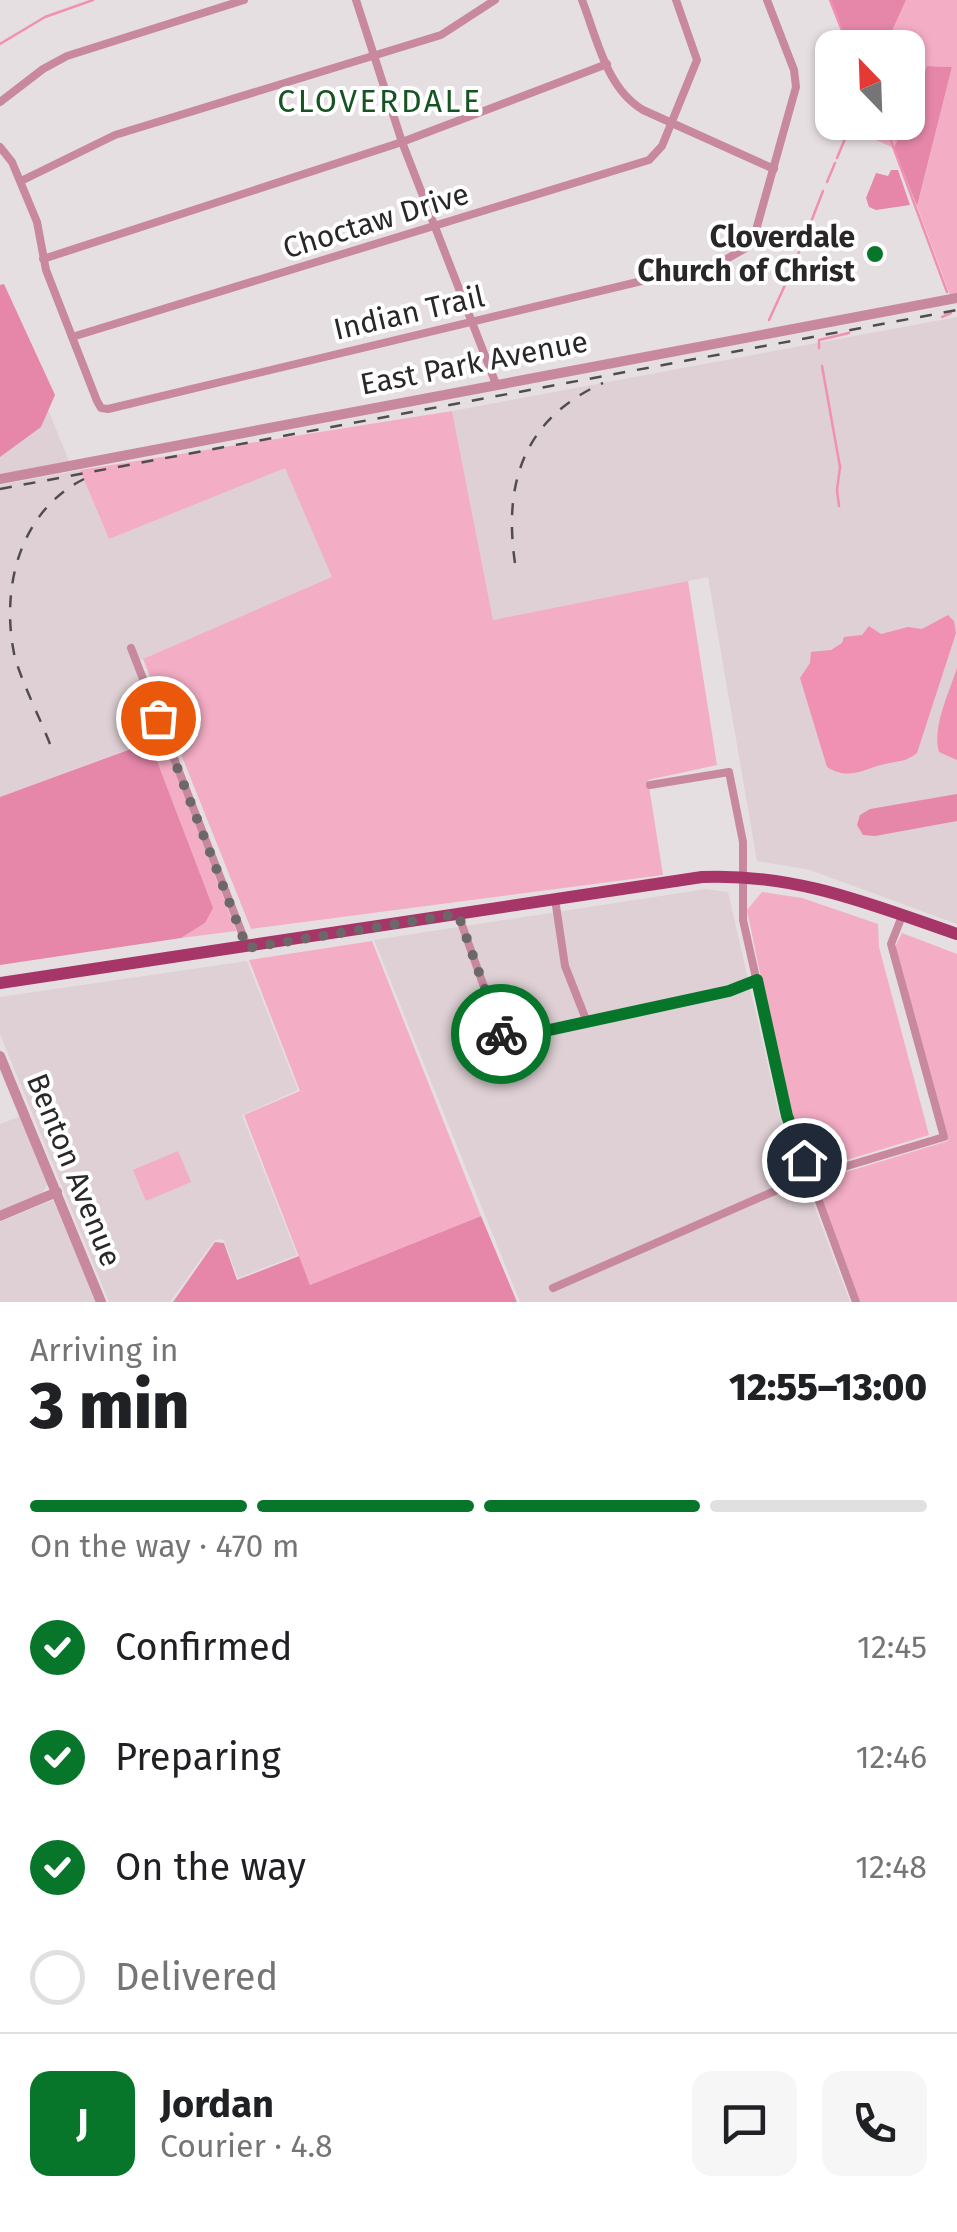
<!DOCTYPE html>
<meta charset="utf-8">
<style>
body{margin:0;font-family:"Fira Sans",sans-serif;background:#f6f6f6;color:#202124;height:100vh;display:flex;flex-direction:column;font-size:38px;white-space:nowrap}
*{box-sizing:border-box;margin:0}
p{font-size:32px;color:#757577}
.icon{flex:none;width:55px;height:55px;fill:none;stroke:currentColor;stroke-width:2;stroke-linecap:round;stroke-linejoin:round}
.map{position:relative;height:1302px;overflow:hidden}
.drawer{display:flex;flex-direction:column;background:#fff;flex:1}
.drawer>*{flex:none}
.needle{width:65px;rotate:337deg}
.buttons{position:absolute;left:815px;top:30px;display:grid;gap:20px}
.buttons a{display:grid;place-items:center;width:110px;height:110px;border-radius:20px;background:#fff;box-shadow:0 2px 8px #0004;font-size:50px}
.pin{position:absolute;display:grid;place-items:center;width:85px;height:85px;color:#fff;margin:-42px;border:5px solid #fff;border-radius:50%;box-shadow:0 2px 10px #0007}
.courier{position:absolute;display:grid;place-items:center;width:100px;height:100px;margin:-50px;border:8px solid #07762a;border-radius:50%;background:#fff;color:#222;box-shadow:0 2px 12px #0007}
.overview em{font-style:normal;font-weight:800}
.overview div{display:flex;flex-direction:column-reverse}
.overview{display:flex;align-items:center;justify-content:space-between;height:170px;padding:0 30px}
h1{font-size:65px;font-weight:800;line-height:75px}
.bar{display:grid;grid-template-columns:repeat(4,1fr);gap:15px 10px;align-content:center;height:120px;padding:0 30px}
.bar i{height:12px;border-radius:8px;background:#e0e0e0}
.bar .on{background:#07762a}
.bar p{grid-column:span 4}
.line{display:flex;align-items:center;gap:25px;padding:0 30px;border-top:2px solid #e0e0e0}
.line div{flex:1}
.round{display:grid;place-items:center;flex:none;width:105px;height:105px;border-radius:20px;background:#f6f6f6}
ol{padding:0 30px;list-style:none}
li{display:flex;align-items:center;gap:30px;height:110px}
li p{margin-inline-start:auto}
li .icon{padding:10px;border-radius:50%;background:#07762a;color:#fff;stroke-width:4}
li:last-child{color:#757577}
li i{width:55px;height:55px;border:5px solid #e0e0e0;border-radius:50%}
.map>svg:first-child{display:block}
</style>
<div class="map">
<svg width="957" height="1302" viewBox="0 0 957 1302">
<rect width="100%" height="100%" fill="#e6dfe1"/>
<!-- built -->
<g fill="#ded0d4">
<polygon points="0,292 69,461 0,475"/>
<polygon points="957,317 957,924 810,870 757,861 708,577 493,620 452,411"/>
<polygon points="285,467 333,577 134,663 162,737 0,797 0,485 80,470 109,539"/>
<polygon points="706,889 728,892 779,1114 793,1157 788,1175 790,1186 796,1194 813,1203 850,1302 520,1302 374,940"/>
<polygon points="247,961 298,1090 242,1115 297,1255 238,1278 224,1240 219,1239 214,1241 170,1302 109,1302 0,1034 0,997"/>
<polygon points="21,1116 48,1183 42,1194 0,1211 0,1124"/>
<polygon points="53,1200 97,1302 0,1302 0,1222"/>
</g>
<!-- green -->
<g fill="#f3adc5">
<polygon points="906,0 957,0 957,293 950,295 917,206 952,67 927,66 908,114 908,48 885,48"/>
<polygon points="854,123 904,123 894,148 851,129"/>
<polygon points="452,411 493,620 688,581 717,765 648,780 663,875 251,929 143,659 332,577 285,468 109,539 80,470"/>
<polygon points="162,737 236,931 181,938 205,923 150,747 139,746"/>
<polygon points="762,892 802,898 878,924 879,947 929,1135 830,1165 803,1150 789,1114 747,910"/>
<polygon points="902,933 957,954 957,1302 860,1302 821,1195 833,1176 948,1141 895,947"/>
<polygon points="372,941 481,1216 310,1285 244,1115 300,1091 249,960"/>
<polygon points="178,1151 191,1182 146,1201 133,1170"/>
</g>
<!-- forest -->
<g fill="#e687aa">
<polygon points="830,0 906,0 885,47 850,48"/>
<polygon points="927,66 952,67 917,206 894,148 904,123 908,122 908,114"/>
<polygon points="891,170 898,170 910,205 876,210 869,207 866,198 876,173 888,176"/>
<polygon points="4,284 55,395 41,427 0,457 0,285"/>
<polygon points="139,746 150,747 155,756 213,908 205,923 181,938 0,965 0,797"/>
<polygon points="957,794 957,821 875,836 863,835 857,825 860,815 870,809"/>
<polygon points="481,1216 517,1302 173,1302 215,1242 224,1243 237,1280 299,1256 310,1285"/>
</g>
<!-- water -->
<g fill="#f090b3">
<path d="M948,615l6,6 2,12 -39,120c-11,9 -19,8 -32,11 -22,5 -36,17 -58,3l-27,-89 10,-15 1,-11 20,-2 11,-7 2,-6 18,-2 7,-9 12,8 27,-7 14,2z"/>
<path d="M957,668v92l-18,-8c-7,-25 10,-59 18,-84z"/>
</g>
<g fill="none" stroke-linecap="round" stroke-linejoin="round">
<!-- stream -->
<g stroke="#f090b3" stroke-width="2.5">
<polyline points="830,0 849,48"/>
<polyline points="0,44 45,17 93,0"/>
<polyline points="884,122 947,292"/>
<polyline points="837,158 852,122"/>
<polyline points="827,182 835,163"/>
<polyline points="809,227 823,191"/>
<polyline points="792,269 806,235"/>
<polyline points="942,317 951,313"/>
<polyline points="769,320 791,272"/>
<polyline points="819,348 819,340 849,333"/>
<polyline points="822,366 840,467 837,490 839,506"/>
</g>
<!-- minor -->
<g stroke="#c8899f" stroke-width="8">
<polyline points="356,0 402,142 496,384"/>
<path d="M582,0c15,38 24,88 61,110l131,59"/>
<polyline points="0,102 43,69 67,56 244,0"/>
<polyline points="0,147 12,162 37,222 46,270 97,401 101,408 108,409 721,262 746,248 756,230 796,87 794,70 767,0"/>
<polyline points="21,181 115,135 441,35 495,0"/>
<polyline points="43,259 402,142 607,64"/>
<polyline points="72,337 649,160 662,146 697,60 676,0"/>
<polyline points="131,648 247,946"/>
<polyline points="650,785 729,772 743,842 743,920 787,1116 803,1160"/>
<polyline points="555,899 565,966 587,1022"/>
<polyline points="458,914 503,1040 729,991 757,980"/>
<circle cx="810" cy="1177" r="18"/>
<polyline points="827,1172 944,1137 891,944 902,916"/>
<polyline points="816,1193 856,1302"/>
<polyline points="553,1288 793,1183"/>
</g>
<!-- tertiary -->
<g stroke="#c8899f" stroke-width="10">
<polyline points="0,479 957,298"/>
<polyline points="0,1056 101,1302"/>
<polyline points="0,1216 57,1192"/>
</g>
<!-- primary -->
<path stroke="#a73668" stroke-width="12" d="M0,983l702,-106c94,-4 168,27 255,57"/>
<!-- rail -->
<g stroke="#514d4e" stroke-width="2.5" stroke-dasharray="12 12" stroke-linecap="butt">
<polyline points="0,489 957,310"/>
<path d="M515,563c-12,-82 10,-145 88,-180"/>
<path d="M50,744c-11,-28 -26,-57 -35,-86 -15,-67 3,-146 69,-179"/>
</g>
</g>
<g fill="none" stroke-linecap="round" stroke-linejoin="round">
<!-- done -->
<polyline stroke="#6c6769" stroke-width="10" stroke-dasharray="0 18" points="158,718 247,948 458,914 501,1034"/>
<!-- route -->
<polyline stroke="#07762a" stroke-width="12" points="501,1034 504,1040 531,1034 729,991 757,980 787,1116 804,1160"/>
</g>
<!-- markers -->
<circle fill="#07762a" stroke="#fff" stroke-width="4" cx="875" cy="254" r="10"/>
<g text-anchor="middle" stroke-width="8" stroke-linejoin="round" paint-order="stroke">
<!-- street labels -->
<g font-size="30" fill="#2a2728" stroke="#fff">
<text transform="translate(376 221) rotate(-17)" y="10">Choctaw Drive</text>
<text transform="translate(409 313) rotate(-13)" y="10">Indian Trail</text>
<text transform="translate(474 363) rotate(-11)" y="10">East Park Avenue</text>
<text transform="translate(74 1170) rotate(68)" y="10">Benton Avenue</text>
</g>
<!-- poi labels -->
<g font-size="30" font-weight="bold" fill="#2a2728" stroke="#fff" text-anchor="end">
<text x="855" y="247">Cloverdale<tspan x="855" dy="34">Church of Christ</tspan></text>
</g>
<!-- neighbourhood labels -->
<g font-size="32" letter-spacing="2.5" fill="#175423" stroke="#fff">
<text x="380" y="112">CLOVERDALE</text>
</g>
</g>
</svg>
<div class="buttons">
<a><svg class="needle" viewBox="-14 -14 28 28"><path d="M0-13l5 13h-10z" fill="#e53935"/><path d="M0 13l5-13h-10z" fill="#757577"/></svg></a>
</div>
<div class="pin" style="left:158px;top:718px;background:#ea580c"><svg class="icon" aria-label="bag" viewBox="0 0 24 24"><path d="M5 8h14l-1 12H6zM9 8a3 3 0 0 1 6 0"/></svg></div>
<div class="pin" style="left:804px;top:1160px;background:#1f2937"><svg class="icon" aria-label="home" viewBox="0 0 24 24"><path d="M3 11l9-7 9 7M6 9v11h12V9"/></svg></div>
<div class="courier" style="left:501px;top:1034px"><svg class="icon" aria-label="bike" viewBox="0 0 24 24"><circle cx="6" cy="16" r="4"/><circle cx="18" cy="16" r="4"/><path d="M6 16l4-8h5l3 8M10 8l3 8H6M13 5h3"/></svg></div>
</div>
<section class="drawer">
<div class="overview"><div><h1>3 min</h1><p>Arriving in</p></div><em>12:55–13:00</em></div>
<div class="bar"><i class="on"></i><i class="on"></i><i class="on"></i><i></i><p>On the way · 470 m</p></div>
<ol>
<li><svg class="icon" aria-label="check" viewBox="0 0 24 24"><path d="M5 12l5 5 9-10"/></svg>Confirmed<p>12:45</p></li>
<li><svg class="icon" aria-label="check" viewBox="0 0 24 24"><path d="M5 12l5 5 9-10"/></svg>Preparing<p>12:46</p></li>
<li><svg class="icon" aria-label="check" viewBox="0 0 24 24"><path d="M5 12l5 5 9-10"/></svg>On the way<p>12:48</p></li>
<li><i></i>Delivered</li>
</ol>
<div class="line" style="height:180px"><b class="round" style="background:#07762a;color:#fff">J</b><div><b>Jordan</b><p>Courier · 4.8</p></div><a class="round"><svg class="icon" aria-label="chat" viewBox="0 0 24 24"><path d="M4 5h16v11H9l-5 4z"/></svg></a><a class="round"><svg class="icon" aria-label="phone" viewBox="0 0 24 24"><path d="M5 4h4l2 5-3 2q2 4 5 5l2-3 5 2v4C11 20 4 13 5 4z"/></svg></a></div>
</section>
